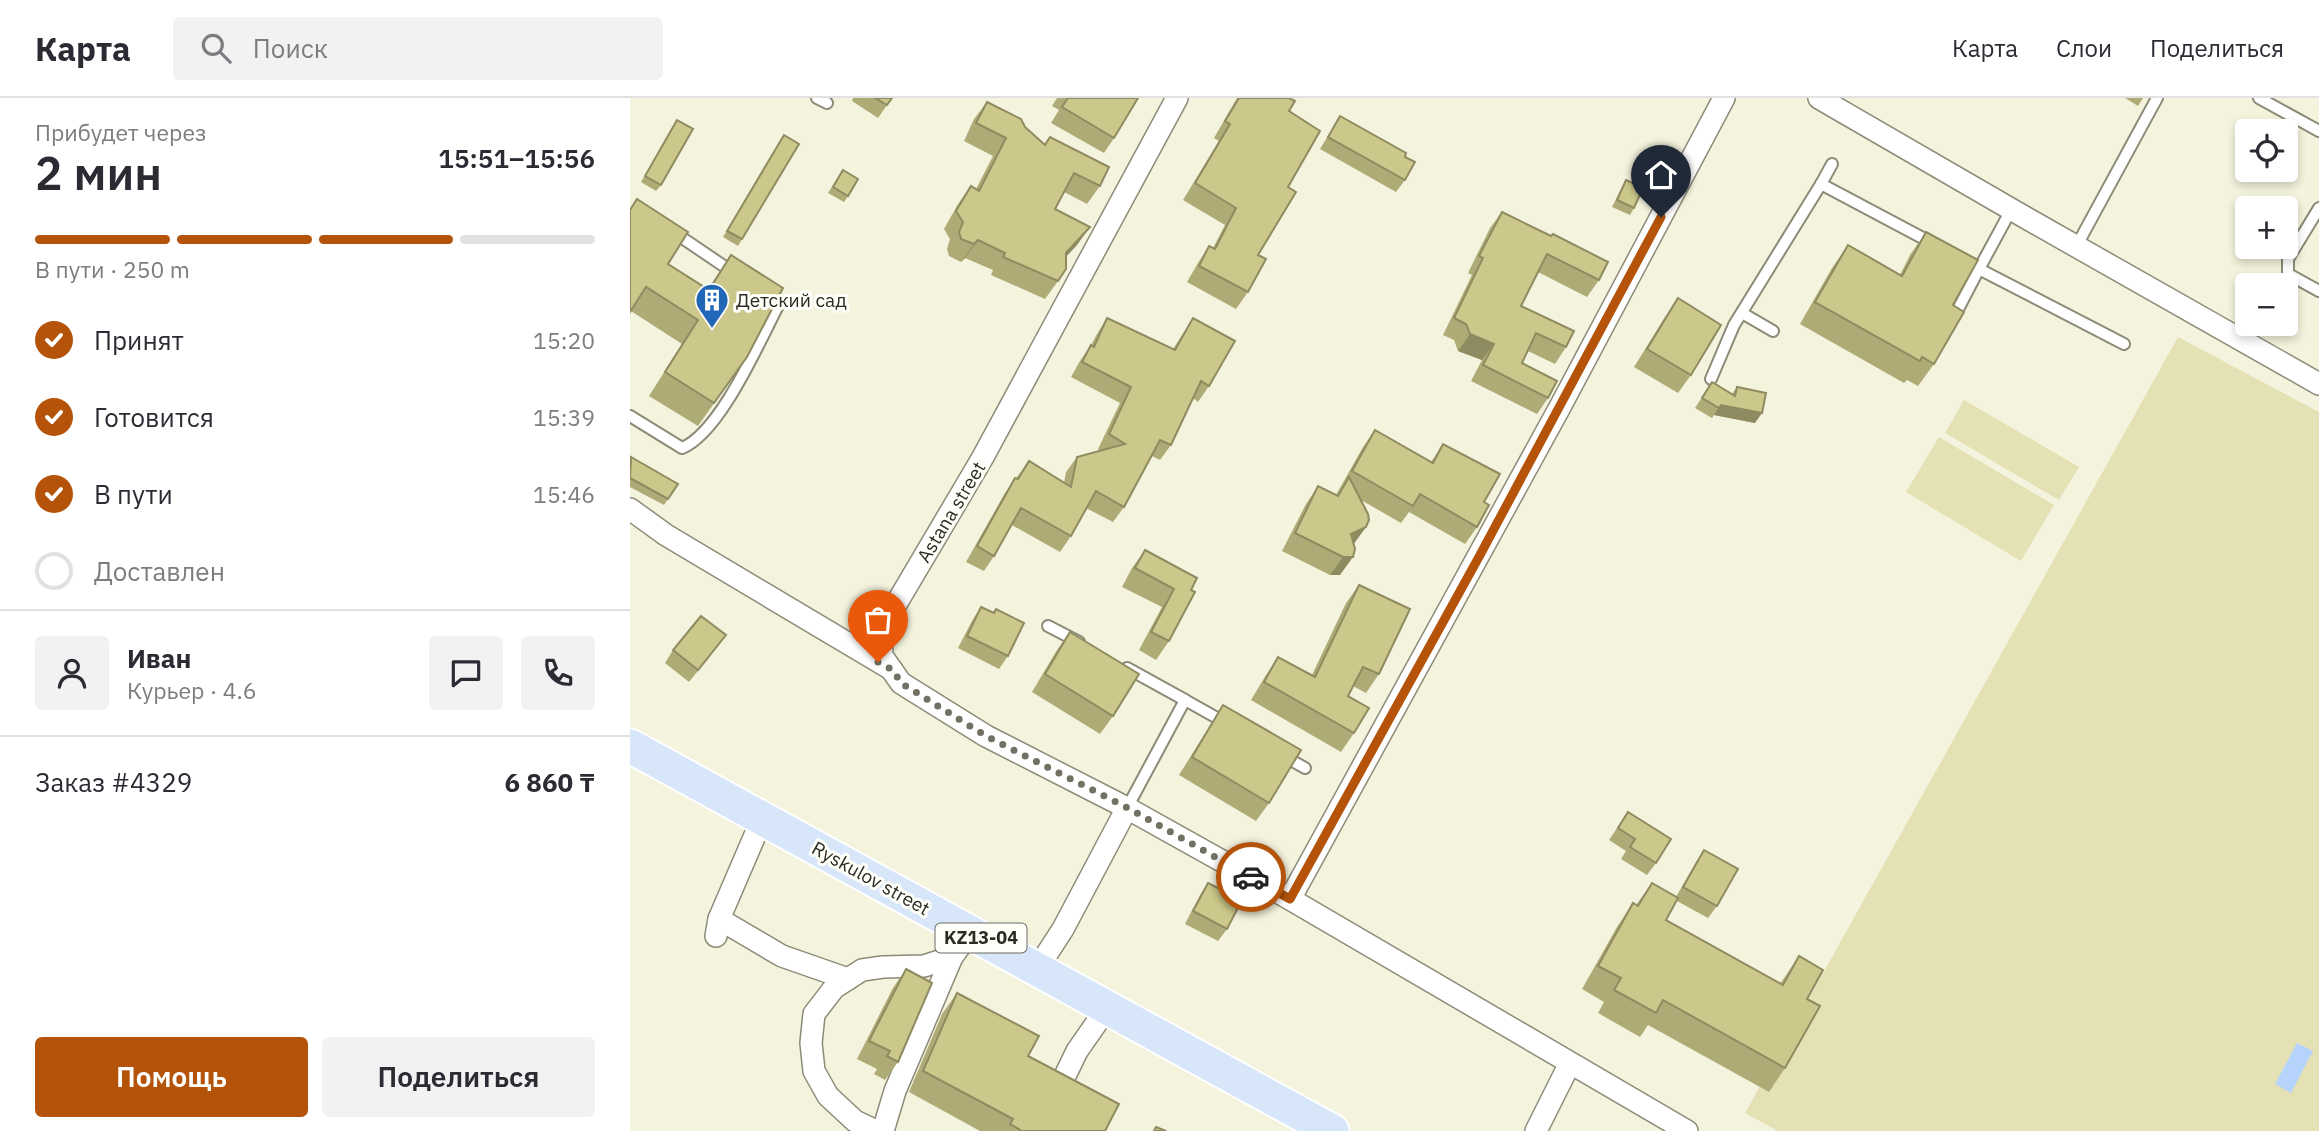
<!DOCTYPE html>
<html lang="ru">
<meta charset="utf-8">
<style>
body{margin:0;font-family:"IBM Plex Sans",sans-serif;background:#f2f2f3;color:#2b2b33;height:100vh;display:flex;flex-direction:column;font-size:26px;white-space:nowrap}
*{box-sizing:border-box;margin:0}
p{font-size:23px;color:#7c7c81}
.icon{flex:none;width:38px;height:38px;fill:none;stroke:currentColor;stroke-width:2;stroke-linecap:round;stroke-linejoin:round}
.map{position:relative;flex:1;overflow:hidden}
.details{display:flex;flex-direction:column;background:#fff;width:630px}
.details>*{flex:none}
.buttons{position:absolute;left:1605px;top:21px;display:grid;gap:14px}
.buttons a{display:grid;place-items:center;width:63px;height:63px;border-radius:7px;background:#fff;box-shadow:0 4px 10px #0003;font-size:35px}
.pin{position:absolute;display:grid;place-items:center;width:60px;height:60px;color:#fff;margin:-72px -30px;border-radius:50% 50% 50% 0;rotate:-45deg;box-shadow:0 0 7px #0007}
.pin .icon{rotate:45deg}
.courier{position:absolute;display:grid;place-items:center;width:70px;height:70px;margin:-35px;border:5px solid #b45309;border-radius:50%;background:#fff;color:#222;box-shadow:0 2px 9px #0007}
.overview em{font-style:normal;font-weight:600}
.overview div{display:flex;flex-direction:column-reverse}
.overview{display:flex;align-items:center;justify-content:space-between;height:119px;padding:0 35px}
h1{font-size:46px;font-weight:600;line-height:52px}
.bar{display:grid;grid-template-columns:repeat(4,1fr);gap:10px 7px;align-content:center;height:84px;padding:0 35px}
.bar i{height:9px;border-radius:5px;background:#e1e1e2}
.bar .on{background:#b45309}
.bar p{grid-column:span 4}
.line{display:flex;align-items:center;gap:18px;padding:0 35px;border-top:2px solid #e1e1e2}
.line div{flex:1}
.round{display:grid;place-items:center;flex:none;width:74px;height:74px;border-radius:7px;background:#f2f2f3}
ol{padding:0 35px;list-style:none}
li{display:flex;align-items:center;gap:21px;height:77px}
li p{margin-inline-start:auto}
li .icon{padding:7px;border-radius:50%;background:#b45309;color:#fff;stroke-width:4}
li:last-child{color:#7c7c81}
li i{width:38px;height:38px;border:4px solid #e1e1e2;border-radius:50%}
.primary-button{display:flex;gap:14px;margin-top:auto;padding:14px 35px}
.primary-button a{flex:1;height:80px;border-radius:7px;background:#b45309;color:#fff;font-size:28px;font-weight:600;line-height:80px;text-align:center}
.primary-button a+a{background:#f2f2f3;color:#2b2b33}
header{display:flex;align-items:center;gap:42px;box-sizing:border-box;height:98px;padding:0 35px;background:#fff;border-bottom:2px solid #e1e1e2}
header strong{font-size:33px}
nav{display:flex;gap:38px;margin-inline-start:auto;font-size:24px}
.search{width:490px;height:63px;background:#f2f2f3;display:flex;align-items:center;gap:18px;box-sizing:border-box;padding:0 24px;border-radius:7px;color:#7c7c81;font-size:26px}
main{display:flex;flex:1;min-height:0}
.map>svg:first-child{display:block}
</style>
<header>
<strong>Карта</strong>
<div class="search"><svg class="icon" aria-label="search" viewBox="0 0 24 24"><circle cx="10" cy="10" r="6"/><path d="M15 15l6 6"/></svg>Поиск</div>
<nav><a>Карта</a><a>Слои</a><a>Поделиться</a></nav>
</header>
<main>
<section class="details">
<div class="overview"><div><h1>2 мин</h1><p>Прибудет через</p></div><em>15:51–15:56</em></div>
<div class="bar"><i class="on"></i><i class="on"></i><i class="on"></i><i></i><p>В пути · 250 m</p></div>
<ol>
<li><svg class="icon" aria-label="check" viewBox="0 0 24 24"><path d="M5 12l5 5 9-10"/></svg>Принят<p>15:20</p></li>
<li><svg class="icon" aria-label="check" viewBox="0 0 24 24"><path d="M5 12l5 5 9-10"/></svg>Готовится<p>15:39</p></li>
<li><svg class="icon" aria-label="check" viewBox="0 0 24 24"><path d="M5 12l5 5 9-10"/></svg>В пути<p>15:46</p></li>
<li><i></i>Доставлен</li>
</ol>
<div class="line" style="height:126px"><a class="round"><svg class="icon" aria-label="person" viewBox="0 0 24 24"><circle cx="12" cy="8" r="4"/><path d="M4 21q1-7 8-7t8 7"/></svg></a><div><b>Иван</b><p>Курьер · 4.6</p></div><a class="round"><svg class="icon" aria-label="chat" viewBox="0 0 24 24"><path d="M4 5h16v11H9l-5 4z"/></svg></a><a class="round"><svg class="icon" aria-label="phone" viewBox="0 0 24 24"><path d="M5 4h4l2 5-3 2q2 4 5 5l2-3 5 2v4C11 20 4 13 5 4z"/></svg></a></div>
<div class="line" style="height:91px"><div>Заказ #4329</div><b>6 860 ₸</b></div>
<div class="primary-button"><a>Помощь</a><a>Поделиться</a></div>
</section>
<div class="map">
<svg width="1689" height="1033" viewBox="0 0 1689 1033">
<rect width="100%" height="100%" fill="#f4f3dd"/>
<!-- green -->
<g fill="#e4e1b5">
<polygon points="1548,239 1689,314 1689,1033 1148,1033 1115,1015"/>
<polygon points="1334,302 1449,369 1429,402 1315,335"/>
<polygon points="1309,339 1424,407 1391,463 1276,394"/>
</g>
<!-- water -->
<polygon fill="#b6d4fb" points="1667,945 1683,953 1661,995 1645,986"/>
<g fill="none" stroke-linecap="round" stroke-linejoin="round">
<defs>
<g id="service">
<polyline points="187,0 197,5"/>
<polyline points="1629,0 1689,33"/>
<polyline points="1202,66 1191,86 1304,146"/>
<polyline points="1689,110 1658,161 1658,176 1689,193"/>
<polyline points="1381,112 1349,171 1494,246"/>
<polyline points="42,133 104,175"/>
<polyline points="1446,149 1527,0"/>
<polyline points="1112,215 1143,233"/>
<polyline points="1325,217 1349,171 1333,162"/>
<polyline points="1081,281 1104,227 1191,86"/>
<path d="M0,318l52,32c38,-15 77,-106 97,-144l-15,-10"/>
<polyline points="418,528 449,544"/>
<polyline points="497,570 555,602 497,710"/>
<polyline points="555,602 596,625"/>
<polyline points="652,657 675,670"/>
</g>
<g id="minor">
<polyline points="547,0 353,359 262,513 251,536 252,558 271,585 356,638 497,710 660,801 1057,1033"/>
<polyline points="1189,0 1398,121 1689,286"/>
<polyline points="0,411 36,437 261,571"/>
<polyline points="660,801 930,309 1094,0"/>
<polyline points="89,821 152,858 218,881"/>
<polyline points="86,838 89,821 132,721"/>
<polyline points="407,871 433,831 497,710"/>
<polyline points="431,986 447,953 477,910"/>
<polyline points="246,1033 225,1023 198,998 184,973 181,945 184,916 204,890 232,872 253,869 294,868 322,859 340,834"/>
<polyline points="253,1033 265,993 322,859"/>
<polyline points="906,1033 940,965"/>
</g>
<polyline id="primary" points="0,648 702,1033"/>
</defs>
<!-- service casing -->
<use href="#service" stroke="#8d8b78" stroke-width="14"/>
<!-- minor casing -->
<use href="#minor" stroke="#8d8b78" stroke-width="24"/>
<!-- primary casing -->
<use href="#primary" stroke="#fff" stroke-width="37"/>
<!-- service -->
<use href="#service" stroke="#fff" stroke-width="10"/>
<!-- minor -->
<use href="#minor" stroke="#fff" stroke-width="21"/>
<!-- primary -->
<use href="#primary" stroke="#d7e6f9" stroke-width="33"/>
</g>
<!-- wall -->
<g fill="#afab77">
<polygon points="223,0 262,0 248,20 222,3"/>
<polygon points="427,0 508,0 484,40 474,55 421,25 429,12 422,8"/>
<polygon points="607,0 659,0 658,89 628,157 618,194 606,211 557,184 568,165 579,148 583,150 595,127 553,102 589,43 584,40"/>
<polygon points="1495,0 1513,0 1508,8"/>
<polygon points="357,4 395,29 414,46 420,39 470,88 457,106 434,94 425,111 447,147 436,159 428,183 415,201 361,177 363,172 335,160 331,164 319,158 317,151 320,141 314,131 328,106 341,88 346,91 363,58 334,43 344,21"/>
<polygon points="710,18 775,82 766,94 690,51"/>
<polygon points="47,22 31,87 26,93 11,84"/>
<polygon points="154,37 112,141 108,148 93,139"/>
<polygon points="213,72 218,98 214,104 198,95"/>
<polygon points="996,82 1004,110 1000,117 982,109 992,89"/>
<polygon points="0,111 38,166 78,191 101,157 117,259 68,328 19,298 52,246 1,213"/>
<polygon points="872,114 969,182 957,199 908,174 891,208 936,249 925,266 898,253 892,265 918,300 907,316 841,283 852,262 828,253 824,242 813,237 842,177 838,175 860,130"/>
<polygon points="1296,134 1323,207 1304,266 1288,288 1277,282 1274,285 1170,226 1202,170 1218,147 1270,177 1280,157"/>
<polygon points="1048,200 1061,277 1048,295 1004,269 1035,219"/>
<polygon points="477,220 543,251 563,220 579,288 568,304 563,300 541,347 530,362 522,358 494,409 483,424 456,410 441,438 430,454 382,427 364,458 354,473 336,464 375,395 399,363 434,385 436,374 447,359 470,353 468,351 490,305 441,279 450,263 461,247 467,236"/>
<polygon points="1082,284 1102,296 1107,289 1125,325 1084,317 1082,320 1065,310"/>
<polygon points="745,332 801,364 813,346 854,404 847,429 835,446 779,414 771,425 731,402 736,429 724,445 710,477 700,477 652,453 676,406 688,388 706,397 733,349"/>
<polygon points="0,360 48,386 34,407 0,389"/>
<polygon points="515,452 561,492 539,543 526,562 509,552 532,509 492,489 502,470"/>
<polygon points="729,487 749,576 736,595 723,588 718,598 724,635 711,654 621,602 636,577 648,559 682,577 716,505"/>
<polygon points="351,509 378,558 369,571 328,550 343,521"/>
<polygon points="440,534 483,618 470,636 402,594 427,552"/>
<polygon points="87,549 59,584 35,565 43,552"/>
<polygon points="593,607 639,705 626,723 549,677 581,626"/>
<polygon points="998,714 1026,765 1017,777 991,761 996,753 979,742"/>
<polygon points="1074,752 1087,808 1078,820 1047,803 1036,822 1150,886 1169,858 1177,901 1155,970 1139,994 1018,927 1010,939 968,915 974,904 952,891 987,829 1003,805 1006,807 1022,785 1046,799 1066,764"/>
<polygon points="578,785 597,831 588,843 555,826 570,797"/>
<polygon points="276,871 268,964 255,982 244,976 247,971 227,961 263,890"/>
<polygon points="327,895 398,958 475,1033 350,1033 279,994 312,916"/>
</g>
<!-- shaded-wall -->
<g fill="#8f8b61">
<polygon points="460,129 447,147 423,172 436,155"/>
<polygon points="348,142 335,160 331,164 344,146"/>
<polygon points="840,236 864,246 852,262 828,253"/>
<polygon points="1091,307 1132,315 1125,325 1084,317"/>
<polygon points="736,429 723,447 721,436"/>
<polygon points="713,459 723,459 710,477 700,477"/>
</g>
<!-- building -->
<g fill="#ccc78a" stroke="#8f8b61" stroke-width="2">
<polygon points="245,0 262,0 257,7"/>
<polygon points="438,0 508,0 484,40 432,9"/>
<polygon points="609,0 659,0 665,3 659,13 690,33 658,89 666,94 628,157 636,161 618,194 569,168 579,148 585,151 606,110 565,85 600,26 595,23"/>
<polygon points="357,4 391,21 395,29 415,47 420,39 479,69 470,88 444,75 425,111 460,129 436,155 436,171 428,183 373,159 375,155 348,142 344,146 331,141 329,134 333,124 326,113 341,88 349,93 376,40 346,25"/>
<polygon points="710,18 776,55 775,59 785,64 775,82 698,39"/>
<polygon points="47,22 63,31 31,87 15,78"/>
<polygon points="154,37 169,46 112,141 97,133"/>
<polygon points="213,72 228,81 218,98 203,89"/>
<polygon points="996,82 1013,90 1004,110 987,102"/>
<polygon points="7,101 58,134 38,166 79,192 101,157 153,190 117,259 84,305 35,274 68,222 16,189 0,214 0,112"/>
<polygon points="872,114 921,138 923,136 978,164 969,182 917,156 891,208 944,233 936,249 906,235 892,265 927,283 918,300 853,267 864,246 840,236 836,226 824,220 853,160 849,158"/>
<polygon points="1296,134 1348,162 1323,207 1334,214 1304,266 1292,259 1290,263 1185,204 1218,147 1272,178"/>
<polygon points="1048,200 1091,227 1061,277 1017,251"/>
<polygon points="477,220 545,252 563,220 605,243 579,288 571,283 541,347 530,342 494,409 466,393 441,438 391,410 364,458 347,448 385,380 388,381 399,363 441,389 447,359 495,346 479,336 501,289 452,264 461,247 464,249"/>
<polygon points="1082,284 1105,298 1107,289 1136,295 1132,315 1091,307 1089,310 1072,300"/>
<polygon points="745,332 803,365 813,346 870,376 854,404 859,407 847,429 790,396 783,408 722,373"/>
<polygon points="1,359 48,386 38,401 0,380"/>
<polygon points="719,379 738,416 739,422 736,429 721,436 725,451 723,459 713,459 665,435 688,388 708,398"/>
<polygon points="515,452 567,480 561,492 565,494 539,543 521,534 544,491 505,470"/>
<polygon points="729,487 780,511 749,576 733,569 718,598 739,610 724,635 634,584 648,559 685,579"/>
<polygon points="351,509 364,515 366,511 394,525 378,558 337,538"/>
<polygon points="71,518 96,537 68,572 43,552"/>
<polygon points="440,534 509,576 483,618 415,576"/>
<polygon points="593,607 671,652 639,705 562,659"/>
<polygon points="998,714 1041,741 1026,765 1000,749 1005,741 988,730"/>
<polygon points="1074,752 1108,771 1087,808 1053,789"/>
<polygon points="578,785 612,802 597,831 563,813"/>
<polygon points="1022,785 1048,800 1036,822 1153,887 1169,858 1193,872 1177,901 1190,908 1155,970 1033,902 1026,915 984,892 991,880 968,868 1003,805 1008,808"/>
<polygon points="276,871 302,885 268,964 257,958 260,953 239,943"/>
<polygon points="327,895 409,938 398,958 489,1006 475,1033 392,1033 380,1026 383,1021 293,973"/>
<polygon points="526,1029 536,1033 524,1033"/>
</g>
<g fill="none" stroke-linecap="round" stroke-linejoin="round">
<!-- done -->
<polyline stroke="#727164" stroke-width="7" stroke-dasharray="0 12.6" points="248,564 263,572 271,585 356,638 498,710 621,779"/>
<!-- route -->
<polyline stroke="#b45309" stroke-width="9" points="621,779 660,801 850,457 1031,119"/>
</g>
<!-- icons -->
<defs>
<symbol id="building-pin" viewBox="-11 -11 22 30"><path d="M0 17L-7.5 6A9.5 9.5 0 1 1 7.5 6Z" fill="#2266b7" stroke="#fffffa"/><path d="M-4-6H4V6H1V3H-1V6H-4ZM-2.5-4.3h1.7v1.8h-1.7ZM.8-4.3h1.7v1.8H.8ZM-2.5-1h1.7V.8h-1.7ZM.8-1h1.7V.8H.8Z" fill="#fff"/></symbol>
</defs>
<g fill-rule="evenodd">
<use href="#building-pin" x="63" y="183" width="38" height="52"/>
</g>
<g text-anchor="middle" stroke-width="6" stroke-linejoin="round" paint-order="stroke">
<!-- shield labels -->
<rect fill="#fffffa" stroke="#6b6b64" stroke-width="2" x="305.5" y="825.5" width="91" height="29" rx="5"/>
<g font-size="18" font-weight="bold" fill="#2c2b23">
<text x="351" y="846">KZ13-04</text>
</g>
<!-- poi labels -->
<g font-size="19" fill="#2c2b23" stroke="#fffffa" text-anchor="start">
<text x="106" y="209">Детский сад</text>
</g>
<!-- street labels -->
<g font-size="19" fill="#2c2b23" stroke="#fffffa">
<text transform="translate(321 414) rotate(-59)" y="7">Astana street</text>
<text transform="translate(241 780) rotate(29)" y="7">Ryskulov street</text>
</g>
</g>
</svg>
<div class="buttons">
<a><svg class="icon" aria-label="locate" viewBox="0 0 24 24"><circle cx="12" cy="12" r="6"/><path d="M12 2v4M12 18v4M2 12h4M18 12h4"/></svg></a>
<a>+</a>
<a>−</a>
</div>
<div class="pin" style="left:248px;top:564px;background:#ea580c"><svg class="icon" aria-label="bag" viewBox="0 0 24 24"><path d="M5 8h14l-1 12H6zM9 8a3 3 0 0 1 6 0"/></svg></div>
<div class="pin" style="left:1031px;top:119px;background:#1f2937"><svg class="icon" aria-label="home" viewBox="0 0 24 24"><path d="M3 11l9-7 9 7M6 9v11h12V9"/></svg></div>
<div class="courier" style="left:621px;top:779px"><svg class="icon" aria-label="car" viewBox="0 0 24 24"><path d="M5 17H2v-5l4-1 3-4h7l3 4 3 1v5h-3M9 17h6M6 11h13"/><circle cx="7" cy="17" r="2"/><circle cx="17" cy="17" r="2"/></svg></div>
</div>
</main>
